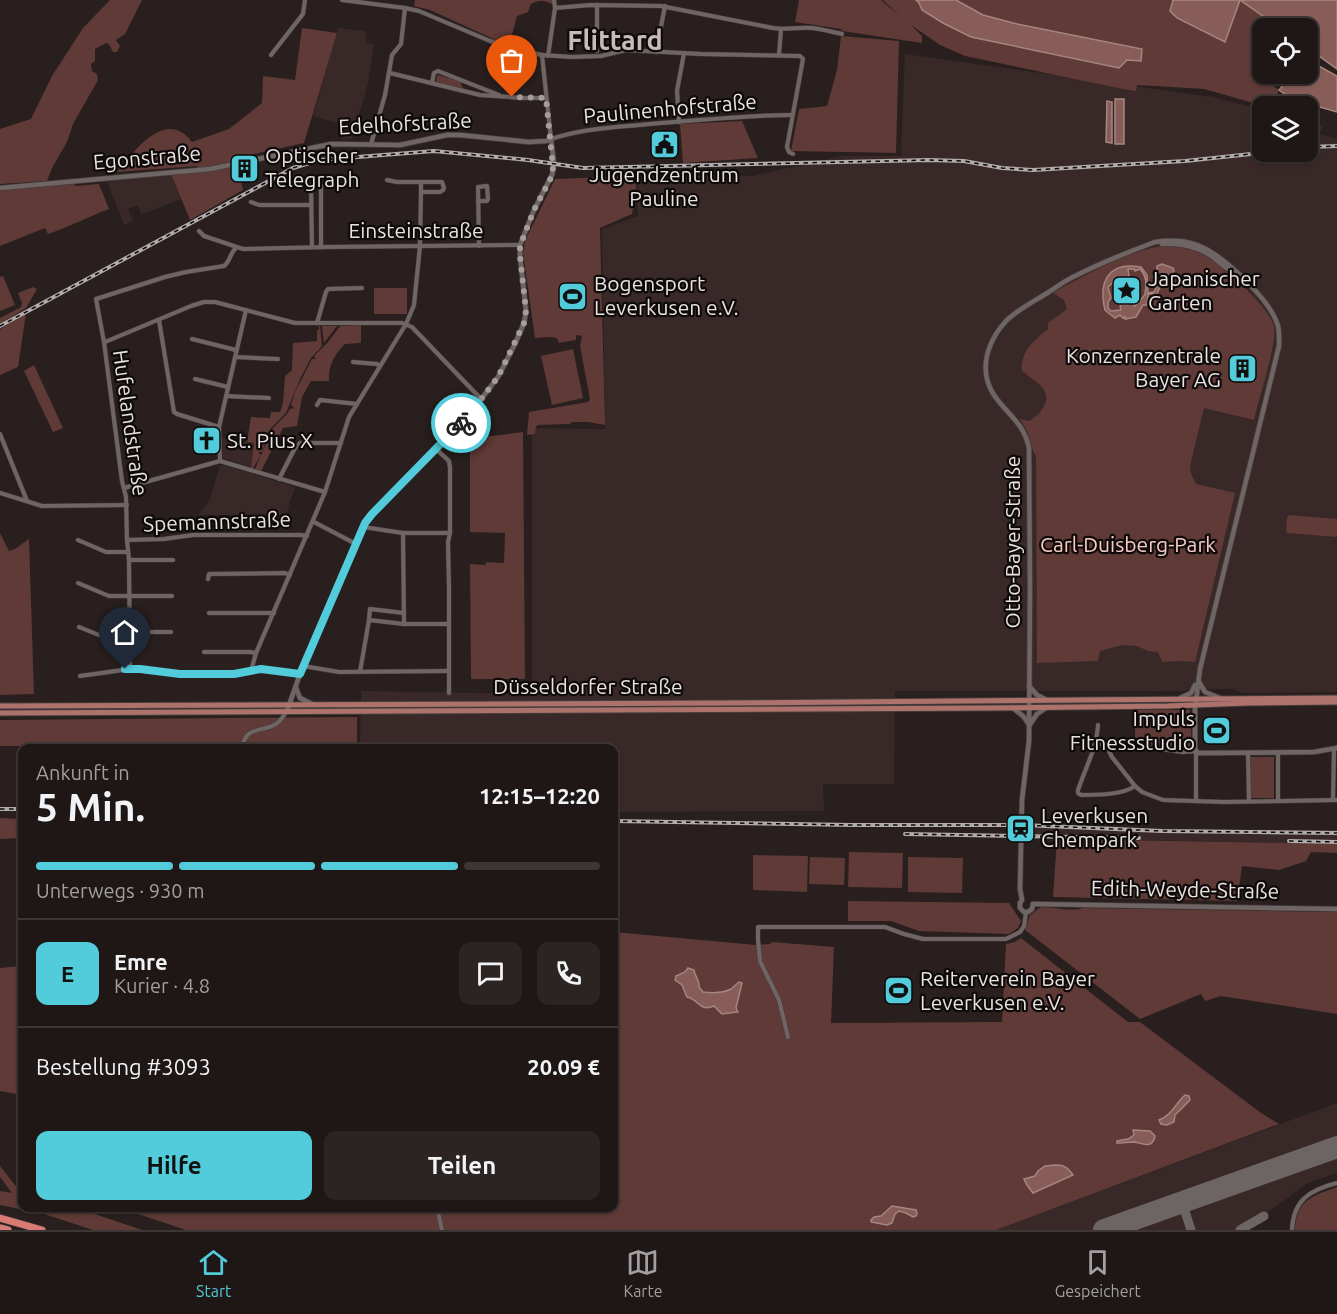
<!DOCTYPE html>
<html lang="de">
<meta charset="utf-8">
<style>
body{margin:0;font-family:Ubuntu,sans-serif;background:#2b2423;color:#f1f3f6;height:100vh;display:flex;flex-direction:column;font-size:22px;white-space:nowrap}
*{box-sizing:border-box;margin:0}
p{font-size:20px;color:#a19fa1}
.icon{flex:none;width:33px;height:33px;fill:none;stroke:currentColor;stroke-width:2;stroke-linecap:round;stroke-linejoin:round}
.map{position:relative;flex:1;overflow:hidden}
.details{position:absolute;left:18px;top:744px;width:600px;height:468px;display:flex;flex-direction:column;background:#1e1716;border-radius:12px;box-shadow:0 2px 4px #0004,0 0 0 2px #3c3635}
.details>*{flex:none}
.fabs{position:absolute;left:1252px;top:18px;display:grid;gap:12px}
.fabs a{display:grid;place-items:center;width:66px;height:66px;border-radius:12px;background:#1e1716;box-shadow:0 2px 4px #0004,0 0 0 2px #3c3635;font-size:30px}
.pin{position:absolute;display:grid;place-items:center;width:51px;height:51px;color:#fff;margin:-62px -26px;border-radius:50% 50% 50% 0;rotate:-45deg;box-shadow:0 0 6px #0007}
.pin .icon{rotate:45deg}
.courier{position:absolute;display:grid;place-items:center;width:60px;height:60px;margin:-30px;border:4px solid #52cbda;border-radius:50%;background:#fff;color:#222;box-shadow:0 2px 8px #0007}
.head em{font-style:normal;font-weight:700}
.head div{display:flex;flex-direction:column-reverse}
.head{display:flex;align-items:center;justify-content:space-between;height:102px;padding:0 18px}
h1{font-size:39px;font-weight:700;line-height:45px}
.bar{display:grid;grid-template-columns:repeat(4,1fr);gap:9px 6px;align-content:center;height:72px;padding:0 18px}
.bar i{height:8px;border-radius:4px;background:#3c3635}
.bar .active{background:#52cbda}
.bar p{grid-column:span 4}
.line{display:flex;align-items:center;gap:15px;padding:0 18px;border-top:2px solid #3c3635}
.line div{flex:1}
.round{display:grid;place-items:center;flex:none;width:63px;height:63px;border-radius:12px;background:#2b2423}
.cta{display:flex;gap:12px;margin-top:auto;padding:12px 18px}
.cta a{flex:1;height:69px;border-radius:12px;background:#52cbda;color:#111;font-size:24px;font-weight:700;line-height:69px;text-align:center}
.cta a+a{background:#2b2423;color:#f1f3f6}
.tabs{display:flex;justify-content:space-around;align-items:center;height:84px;border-top:2px solid #3c3635;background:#1e1716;font-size:16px;color:#a19fa1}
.tabs a{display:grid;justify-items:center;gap:3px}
.tabs .active{color:#52cbda}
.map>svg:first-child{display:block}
</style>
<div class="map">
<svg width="1337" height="1230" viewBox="0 0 1337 1230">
<rect width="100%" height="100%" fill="#281f1e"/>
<!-- built -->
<g fill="#382928">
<polygon points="338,28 366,31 365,43 374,44 368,83 352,139 341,140 345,125 313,116"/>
<polygon points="905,54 1213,97 1263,110 1263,152 1308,152 1308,122 1323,126 1320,134 1337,139 1337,692 1243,693 1232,689 1204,689 1202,684 1185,691 895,691 894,784 823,784 824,811 614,812 614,748 360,748 361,691 532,694 532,428 605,429 602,229 638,216 636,176 752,176 842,156 901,156"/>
<polygon points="171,174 181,199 145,213 141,214 138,205 128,209 133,221 124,225 107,181"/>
<polygon points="222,438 254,443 251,467 223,458"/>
<polygon points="220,465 234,468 295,487 286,515 198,515 210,499"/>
<polygon points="1032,823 1134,829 1337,830 1337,844 1031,838"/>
<polygon points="1337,1103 1337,1173 1308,1183 1274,1208 1245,1226 1246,1230 996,1230"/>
</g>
<!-- green -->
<g fill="#5f3a36">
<polygon points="110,0 142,0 125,34 116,40 120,46 117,52 113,52 109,44 106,43 95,49 95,61 91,64 92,71 97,74 98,80 73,124 67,142 52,168 47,181 0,184 0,129 31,119 52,76 83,28"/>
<path d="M415,0h137v4c-8,-4 -14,-4 -21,0l-3,8 -11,4 -8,30 -79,-36 -16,-4z"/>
<polygon points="799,0 881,0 901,17 883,0 1314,0 1293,28 1263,28 1263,69 1258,76 1279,90 1272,106 1264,106 1204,89 1137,85 1136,91 1123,89 965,56 940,45 911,25 922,36 922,43 842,31 841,29 795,22"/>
<path d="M302,28l35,5 -33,110 -68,15 7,32 -53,30 -19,-46 27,-2 -1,-6 -80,6c17,-21 49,-65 75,-30l37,-13 33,-26 1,-27 32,4z"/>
<polygon points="841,36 899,41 896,153 791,151 799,109 827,106 837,70"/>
<polygon points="439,75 459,81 461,83 463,89 436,82 437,76"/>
<polygon points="742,121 758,158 683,163 680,124"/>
<polygon points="669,140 670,156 654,157 653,141"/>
<polygon points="635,176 636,190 632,214 600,228 605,425 588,422 572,422 570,424 538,425 536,427 535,434 527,435 529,412 588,402 590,399 580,346 582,336 576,335 576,340 559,343 557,338 551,337 535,338 523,253 525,241 555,179"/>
<path d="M72,183l4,3 23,-2 10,25c-21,8 -40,18 -61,25l-3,-6 -45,18v-56z"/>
<path d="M1176,246c12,3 25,6 35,13 17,12 57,47 63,67 4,14 -16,76 -20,94l-50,-12 -14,58 1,8 5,10 39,9 -40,169 -15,-1 -18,1 -4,-10 -10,-1 -11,-5 -15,-1 -22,6 -2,10 -61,2 -1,-207 -3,-5 -6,-20 -7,-12 9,2c13,-7 24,-22 12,-35 -6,-6 -13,-10 -19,-15 -2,-19 12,-31 26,-42v-6l19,-14 -3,-9 -11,-7 3,-2c28,-15 69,-39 101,-44 6,-1 13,-1 19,-1z"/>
<polygon points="3,276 15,305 0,311 0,277"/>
<polygon points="33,287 37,289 26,308 0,324 0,318 21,307 22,303 18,293"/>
<rect x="374" y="288" width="33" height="26"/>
<polygon points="26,314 18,367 0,375 0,329"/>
<path d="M361,325v18l-16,1c-10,9 -17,22 -16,37h-18l-9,16 -5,29 -14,2 -22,43 -6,-2 18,-41 14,-14 3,-5 4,-1 -3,-3 4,-13 17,-33h4l-2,-3 15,-15 11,-15z"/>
<polygon points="319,326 320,326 322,346 311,358 301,377 286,413 271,428 262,452 258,452 261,455 253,468 251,468 254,443 247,442 251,417 270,418 271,412 280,412 283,403 285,376 292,370 293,343 317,341 317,330 319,330"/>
<polygon points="322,326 337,326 324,343"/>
<polygon points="573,349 583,398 552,405 541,356"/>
<polygon points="34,365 63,428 53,432 24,371"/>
<polygon points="523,432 525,679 471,679 470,564 485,565 487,562 504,563 505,533 470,532 470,435 484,437"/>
<polygon points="1289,515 1337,519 1337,537 1287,533 1286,531 1287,518"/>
<polygon points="0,533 9,551 15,549 29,539 34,694 0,695"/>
<polygon points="1135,710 1190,710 1192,750 1135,742"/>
<polygon points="357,717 357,748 271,748 269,744 235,746 0,746 0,720"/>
<polygon points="1250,757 1274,757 1274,798 1251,798"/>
<polygon points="0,818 22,819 22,838 0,839"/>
<polygon points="1057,839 1337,844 1337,853 1311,852 1306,861 1279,870 1242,866 1237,901 1053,897"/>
<polygon points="849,852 903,853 902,888 848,887"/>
<polygon points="753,855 808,856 807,892 753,890"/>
<polygon points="810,857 845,858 844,885 809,884"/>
<polygon points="908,857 963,858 962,893 908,892"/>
<polygon points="848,901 1009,903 1021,921 1018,928 1009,934 919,931 891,921 848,921"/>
<path d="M1041,907c14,0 29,5 42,1l254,4v102l-116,-18 -16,5 -4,-7 -61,25 -115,-89 5,-15z"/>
<polygon points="614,932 756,945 770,944 772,942 834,947 831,1023 1002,1022 1006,944 1015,942 1021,938 1128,1022 1140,1022 1261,1113 1279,1124 996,1230 186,1230 135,1213 135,1208 614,1208"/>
<polygon points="20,966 22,967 22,1095 0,1091 0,968"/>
<polygon points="0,1166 22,1194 22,1208 77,1208 142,1230 93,1230 44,1214 0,1205 0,1191 12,1193 0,1177"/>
<path d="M1337,1187v43h-42c1,-30 17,-34 42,-43z"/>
</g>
<!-- water -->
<g fill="#885d58" stroke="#a58581" stroke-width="1.5" fill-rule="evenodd">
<polygon points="916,0 956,0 983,15 1017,24 1142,49 1141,61 1127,60 1119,68 971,37 943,23 922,10 919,3"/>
<polygon points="1173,0 1240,0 1225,42 1177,18 1170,11"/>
<polygon points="1240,0 1337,0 1337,69 1308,48 1308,28 1280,28"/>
<polygon points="1308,66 1319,66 1337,76 1337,112 1292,99 1279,90 1292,74 1308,74"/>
<rect x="1115" y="99" width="9" height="45"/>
<polygon points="1107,101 1112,102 1112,143 1106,142"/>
<path d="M1162,264l11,4 1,3 -3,5 -7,-3 -2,4 2,1 -9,20 -1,-4h-6l-1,11h-4l-7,12 -11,2v-2l-2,1 -3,-3 -5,3 -10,-8c-7,-29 4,-49 36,-43l6,8 1,18 6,-1 4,-8 -5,-7 4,-7v-4zM1128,269h6l1,2 5,-2c6,6 7,16 5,25 -2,4 -7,8 -10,12l-4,-4 -4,3 -4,-1 -3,2 1,4 -10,1 -3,-3v-6l3,-4 -3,-11 7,-6 2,-1 -1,4h4l3,-4 6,-3z"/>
<path d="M688,968l6,2c1,7 6,11 5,17l4,5c8,1 20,1 28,-3 3,-2 5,-5 8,-7l3,1 -6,25 2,4 -16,2 -8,-8c-15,6 -14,-6 -27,-9l-5,-12 -7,-5 1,-4 9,-4z"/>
<path d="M1185,1095l4,1 1,4 -15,15 -1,7 -7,3 -6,-1 -2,-4c13,-5 16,-16 26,-25z"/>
<path d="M1133,1130l17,1 5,5c-3,14 -12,7 -21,6 -6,0 -11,1 -17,1v-2l11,-2 6,-4z"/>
<path d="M1056,1165c9,0 12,3 17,10l-40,18 -6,-8 -3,-6 11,-3 3,-5 7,-5z"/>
<polygon points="892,1206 916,1210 917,1214 916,1216 913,1217 906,1213 899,1211 895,1214 892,1223 887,1225 871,1222 871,1220 874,1217 881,1216"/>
</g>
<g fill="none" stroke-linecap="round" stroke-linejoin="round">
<!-- taxiway -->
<g stroke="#6d6564" stroke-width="9">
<polyline points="1182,1202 1191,1230"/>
<polyline points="1112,1227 1113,1230"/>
<polyline points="1240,1230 1264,1216"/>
</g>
<!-- runway -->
<polyline stroke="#6d6564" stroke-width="22" points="1104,1230 1337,1147"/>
<defs>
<g id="minor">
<polyline points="342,0 405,8 419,11 490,41 527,52 542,55 572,57 601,56 626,50 701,54 800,56 803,59 787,147 789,152 793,154"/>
<path d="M555,8l35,-3 71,1 112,22c13,2 26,-1 39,0 10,1 20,4 30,6"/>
<polyline points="597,51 597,5"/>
<polyline points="656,52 665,6"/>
<polyline points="271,55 303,14 305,0"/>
<path d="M542,55l9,84c36,-12 73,-12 110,-16 44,-3 87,-8 131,-8"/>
<polyline points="779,55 781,29"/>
<polyline points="548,56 555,8 554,0"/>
<polyline points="390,73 480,95 523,98 546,98"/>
<polyline points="432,83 434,73 438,71 499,95"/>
<polyline points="679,122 677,91 684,53"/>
<polyline points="371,144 385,95 392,55 401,44 405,8"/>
<polyline points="387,180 397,182 442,182 444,188 443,190 440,192 421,192 421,182"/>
<polyline points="478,201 487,201 488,199 487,186 478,187 479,246"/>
<polyline points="251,202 259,205 311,205"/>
<polyline points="199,231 204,236 243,249 327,247 520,245"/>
<polyline points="312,247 311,186 313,183 319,184 321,186 321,247"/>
<polyline points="159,320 174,412 177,414 219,427"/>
<polyline points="317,323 326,292 328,289 362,288"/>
<polyline points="192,339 236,350"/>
<polyline points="105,342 191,306 204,302 215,302 295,323 402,323 412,327 481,399"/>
<polyline points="235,357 278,359"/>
<polyline points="353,362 377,364 380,366"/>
<polyline points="195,379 228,387"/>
<polyline points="226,396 269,398"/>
<polyline points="317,405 320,400 357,404"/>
<polyline points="0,434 27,501"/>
<polyline points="436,449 449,461 450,468 450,533 448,542 449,587 449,693"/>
<polyline points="220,461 219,427 246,310"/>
<polyline points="279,479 295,448 300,443 341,443"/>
<polyline points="124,488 220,461 325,492"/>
<polyline points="0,493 42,506 127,505"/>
<polyline points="314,522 356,544"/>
<polyline points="363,527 403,533 450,533"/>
<polyline points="403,533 404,624"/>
<polyline points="78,540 106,552 128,552"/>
<polyline points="127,540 164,539 193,535 301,535 307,536"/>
<polyline points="129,560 173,560"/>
<polyline points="208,579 209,574 285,573 290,575"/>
<polyline points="78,583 109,596 172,596"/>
<polyline points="209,613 274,613"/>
<polyline points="404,613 370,609 369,620 404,624 449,624"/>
<polyline points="79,627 109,639 130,639"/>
<polyline points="130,632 171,632"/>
<polyline points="204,652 250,652 256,653"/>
<polyline points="303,666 339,672 448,671"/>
<path d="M130,669l-1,-109 -2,-20 -1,-43 -4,-16 -18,-139 -8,-43 69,-22 21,-5 38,-6c6,-4 6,-13 12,-18"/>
<polyline points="251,671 256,653 325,492 349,417 406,324 414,305 420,246 421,192"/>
<polyline points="360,672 369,620"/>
<polyline points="80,676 130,669 180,674 234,674 261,669 300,674"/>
<path d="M1098,725c-1,22 -13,44 -20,65v3l3,2c15,0 42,0 54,-9"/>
<polyline points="1108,745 1109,751 1112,757 1135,786 1142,792 1163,800 1224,802 1337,800"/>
<polyline points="1095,746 1099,744 1140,746 1183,752 1196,751 1196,801"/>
<path d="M242,748c4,-23 19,-15 34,-24 4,-3 8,-8 10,-12"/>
<polyline points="1248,753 1249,801"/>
<polyline points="1278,753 1278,801"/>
<polyline points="1333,800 1334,749"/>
<polyline points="788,1037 779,1000 760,961 758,940 758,927 885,927 904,934 923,939 1006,939 1020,932 1024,926 1026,913"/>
<polyline points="437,1208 442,1230"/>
<path d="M1292,1230c1,-30 18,-40 45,-47"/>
</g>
<g id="tertiary">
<polyline points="0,188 210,169 331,144 400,145 447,135 460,135 529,142 546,141 551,139 554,164 552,175 534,210 520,245 520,256 526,311 524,323 515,344 498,377 469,415 365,523 300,674 287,711"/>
<path d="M1162,244c17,-1 33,2 48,11 7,5 13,11 20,15"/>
<polyline points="1199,682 1205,692 1220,698"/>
<polyline points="1029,686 1037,695 1045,699"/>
<polyline points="296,688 300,698 312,704"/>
<polyline points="1180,698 1191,693 1195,685"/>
<polyline points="1013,708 1023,716 1028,723"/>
<polyline points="1029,726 1037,714 1046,708"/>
<path d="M1033,904l-1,5 -4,3h-4l-4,-4v-5l2,-3 -2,-11 2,-89 7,-59 1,-154 -1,-139c-6,-32 -35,-40 -42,-69 -5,-21 5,-43 19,-58 11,-11 25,-18 38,-26 10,-6 20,-14 31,-19 26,-13 53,-24 80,-34 14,-2 28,-2 42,3 24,8 72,54 80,78 3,7 2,15 2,23l-79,323 -5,40v40l3,4h10l106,-1 23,-4"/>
<polyline points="1033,904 1337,909"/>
</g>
<g id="primary">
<polyline points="0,706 723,703 1337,698"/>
<polyline points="0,713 988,708 1168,706 1248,703 1337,702"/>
</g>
<g id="motorway">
<polyline points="0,1218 42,1230"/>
<polyline points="0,1228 8,1230"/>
</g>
</defs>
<!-- minor casing -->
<use href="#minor" stroke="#443d3c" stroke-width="5"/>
<!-- tertiary casing -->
<use href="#tertiary" stroke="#443d3c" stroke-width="6"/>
<!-- primary casing -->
<use href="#primary" stroke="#443d3c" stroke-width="7"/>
<!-- motorway casing -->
<use href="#motorway" stroke="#443d3c" stroke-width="8"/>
<!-- minor -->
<use href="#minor" stroke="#6f6564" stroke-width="4"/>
<!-- tertiary -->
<use href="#tertiary" stroke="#6f6564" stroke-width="4.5"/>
<!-- primary -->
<use href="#primary" stroke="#ae726c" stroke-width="5"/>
<!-- motorway -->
<use href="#motorway" stroke="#d87b72" stroke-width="7"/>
<defs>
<g id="rail">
<polyline points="1308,147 1337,146"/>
<polyline points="0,326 293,168 319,160 434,151 528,160 583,168 929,160 964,161 1002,168 1033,170 1185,161 1270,152"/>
<polyline points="0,809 22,809"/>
<polyline points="614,821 852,825 1022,825 1162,831 1337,833"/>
<polyline points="905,834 1139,838"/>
<polyline points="1289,841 1337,842"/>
</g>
</defs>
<!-- rail casing -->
<use href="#rail" stroke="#b2abab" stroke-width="4"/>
<!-- rail -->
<use href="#rail" stroke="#0e0a0a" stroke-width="1.5" stroke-dasharray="4.5" stroke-linecap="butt"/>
</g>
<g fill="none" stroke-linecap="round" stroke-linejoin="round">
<!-- done -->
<polyline stroke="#a59e9d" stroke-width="6" stroke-dasharray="0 10.8" points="461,423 469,415 498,377 524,323 526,311 520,256 520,246 534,210 550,180 553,168 546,98 512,97"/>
<!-- route -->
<polyline stroke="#52cbda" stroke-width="8" points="125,669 140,669 180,674 234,674 261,669 300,674 365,523 372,514 461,423"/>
</g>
<!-- icons -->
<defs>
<symbol id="civic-square" viewBox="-11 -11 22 22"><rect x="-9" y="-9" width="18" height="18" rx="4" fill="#52cbda" stroke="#0e0a0a"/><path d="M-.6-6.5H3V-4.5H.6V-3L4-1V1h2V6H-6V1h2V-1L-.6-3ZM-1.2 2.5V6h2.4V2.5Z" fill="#111"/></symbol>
<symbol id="building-square" viewBox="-11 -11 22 22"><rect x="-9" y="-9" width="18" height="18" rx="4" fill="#52cbda" stroke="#0e0a0a"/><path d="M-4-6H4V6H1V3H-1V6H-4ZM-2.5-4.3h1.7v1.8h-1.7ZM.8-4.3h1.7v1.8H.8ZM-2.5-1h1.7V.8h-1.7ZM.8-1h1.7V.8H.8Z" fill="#111"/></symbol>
<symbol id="sight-square" viewBox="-11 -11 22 22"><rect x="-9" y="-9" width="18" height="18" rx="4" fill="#52cbda" stroke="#0e0a0a"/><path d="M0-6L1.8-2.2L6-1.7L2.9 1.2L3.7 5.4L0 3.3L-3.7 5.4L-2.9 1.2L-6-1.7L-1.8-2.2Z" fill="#111"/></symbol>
<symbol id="stadium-square" viewBox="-11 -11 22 22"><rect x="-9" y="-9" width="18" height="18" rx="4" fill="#52cbda" stroke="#0e0a0a"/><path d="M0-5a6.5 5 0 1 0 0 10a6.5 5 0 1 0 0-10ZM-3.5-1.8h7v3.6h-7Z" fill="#111"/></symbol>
<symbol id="church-square" viewBox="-11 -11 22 22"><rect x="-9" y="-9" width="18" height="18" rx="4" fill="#52cbda" stroke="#0e0a0a"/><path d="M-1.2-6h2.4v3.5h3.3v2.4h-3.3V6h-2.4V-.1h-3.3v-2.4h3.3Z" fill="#111"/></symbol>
<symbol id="station-square" viewBox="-11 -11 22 22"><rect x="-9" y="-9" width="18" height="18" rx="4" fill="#52cbda" stroke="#0e0a0a"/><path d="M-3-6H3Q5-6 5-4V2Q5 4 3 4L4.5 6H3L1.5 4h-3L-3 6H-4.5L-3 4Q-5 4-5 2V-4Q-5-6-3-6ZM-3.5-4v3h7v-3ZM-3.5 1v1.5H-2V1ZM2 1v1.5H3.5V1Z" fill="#111"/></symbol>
</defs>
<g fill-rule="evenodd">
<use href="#civic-square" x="648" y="128" width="33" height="33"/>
<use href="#building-square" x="228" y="152" width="33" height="33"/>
<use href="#sight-square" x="1110" y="274" width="33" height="33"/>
<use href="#stadium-square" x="556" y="280" width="33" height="33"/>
<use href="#building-square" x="1226" y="352" width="33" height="33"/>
<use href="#church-square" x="190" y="424" width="33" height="33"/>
<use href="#stadium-square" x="1200" y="714" width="33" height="33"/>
<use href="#station-square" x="1004" y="812" width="33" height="33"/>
<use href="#stadium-square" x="882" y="974" width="33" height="33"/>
</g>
<g text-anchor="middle" stroke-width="4.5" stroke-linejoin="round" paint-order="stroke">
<!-- street labels -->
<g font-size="21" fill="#e8e2e2" stroke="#0e0a0a">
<text transform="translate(670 109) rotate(-5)" y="7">Paulinenhofstraße</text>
<text transform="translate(405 124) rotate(-3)" y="7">Edelhofstraße</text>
<text transform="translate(147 158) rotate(-5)" y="7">Egonstraße</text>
<text x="416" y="238">Einsteinstraße</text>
<text transform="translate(130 423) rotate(82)" y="7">Hufelandstraße</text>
<text transform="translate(217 522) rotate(-2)" y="7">Spemannstraße</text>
<text transform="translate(1013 542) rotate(-90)" y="7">Otto-Bayer-Straße</text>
<text x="588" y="694">Düsseldorfer Straße</text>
<text transform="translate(1185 890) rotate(1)" y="7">Edith-Weyde-Straße</text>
</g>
<!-- poi labels -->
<g font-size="21" fill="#e8e2e2" stroke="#0e0a0a" text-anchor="start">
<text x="265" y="163">Optischer<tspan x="265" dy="24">Telegraph</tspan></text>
<text x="664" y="182" text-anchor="middle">Jugendzentrum<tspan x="664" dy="24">Pauline</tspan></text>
<text x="1148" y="286">Japanischer<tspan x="1148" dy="24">Garten</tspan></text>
<text x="594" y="291">Bogensport<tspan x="594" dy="24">Leverkusen e.V.</tspan></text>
<text x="1221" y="363" text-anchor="end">Konzernzentrale<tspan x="1221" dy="24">Bayer AG</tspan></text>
<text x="227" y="448">St. Pius X</text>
<text x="1195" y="726" text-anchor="end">Impuls<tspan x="1195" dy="24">Fitnessstudio</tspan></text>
<text x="1041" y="823">Leverkusen<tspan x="1041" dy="24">Chempark</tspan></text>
<text x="920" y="986">Reiterverein Bayer<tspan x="920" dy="24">Leverkusen e.V.</tspan></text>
</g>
<!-- park labels -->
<g font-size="21" fill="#f9cbc6" stroke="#0e0a0a">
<text x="1128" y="552">Carl-Duisberg-Park</text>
</g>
<!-- district labels -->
<g font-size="27" font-weight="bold" fill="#c7bbb9" stroke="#0e0a0a">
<text x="615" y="50">Flittard</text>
</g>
</g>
</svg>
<div class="fabs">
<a><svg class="icon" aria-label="locate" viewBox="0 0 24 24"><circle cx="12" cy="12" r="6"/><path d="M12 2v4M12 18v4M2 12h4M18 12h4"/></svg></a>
<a><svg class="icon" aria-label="layers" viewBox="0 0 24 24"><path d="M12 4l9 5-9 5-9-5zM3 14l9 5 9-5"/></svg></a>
</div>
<div class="pin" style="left:512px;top:97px;background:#ea580c"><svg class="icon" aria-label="bag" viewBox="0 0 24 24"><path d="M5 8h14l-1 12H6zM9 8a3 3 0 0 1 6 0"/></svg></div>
<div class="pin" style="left:125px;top:669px;background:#1f2937"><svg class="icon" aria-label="home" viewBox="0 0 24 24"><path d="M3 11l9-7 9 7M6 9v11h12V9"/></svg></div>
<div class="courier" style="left:461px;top:423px"><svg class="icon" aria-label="bike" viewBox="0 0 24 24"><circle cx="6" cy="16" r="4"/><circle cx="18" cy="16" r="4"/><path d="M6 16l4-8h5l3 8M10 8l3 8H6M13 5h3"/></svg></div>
<section class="details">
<div class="head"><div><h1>5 Min.</h1><p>Ankunft in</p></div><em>12:15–12:20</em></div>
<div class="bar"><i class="active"></i><i class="active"></i><i class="active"></i><i></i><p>Unterwegs · 930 m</p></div>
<div class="line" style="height:108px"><b class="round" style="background:#52cbda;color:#111">E</b><div><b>Emre</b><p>Kurier · 4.8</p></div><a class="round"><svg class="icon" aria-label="chat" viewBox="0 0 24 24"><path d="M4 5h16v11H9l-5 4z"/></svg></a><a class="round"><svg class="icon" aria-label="phone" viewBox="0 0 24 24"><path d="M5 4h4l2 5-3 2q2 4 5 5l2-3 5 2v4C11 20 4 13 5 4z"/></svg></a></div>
<div class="line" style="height:78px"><div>Bestellung #3093</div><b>20.09 €</b></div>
<div class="cta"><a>Hilfe</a><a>Teilen</a></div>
</section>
</div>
<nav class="tabs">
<a class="active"><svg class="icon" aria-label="home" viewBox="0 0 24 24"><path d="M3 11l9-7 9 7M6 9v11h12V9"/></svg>Start</a>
<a><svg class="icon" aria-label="map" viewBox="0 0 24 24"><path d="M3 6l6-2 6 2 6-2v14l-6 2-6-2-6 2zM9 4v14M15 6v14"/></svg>Karte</a>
<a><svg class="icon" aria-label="saved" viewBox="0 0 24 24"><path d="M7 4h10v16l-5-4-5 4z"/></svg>Gespeichert</a>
</nav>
